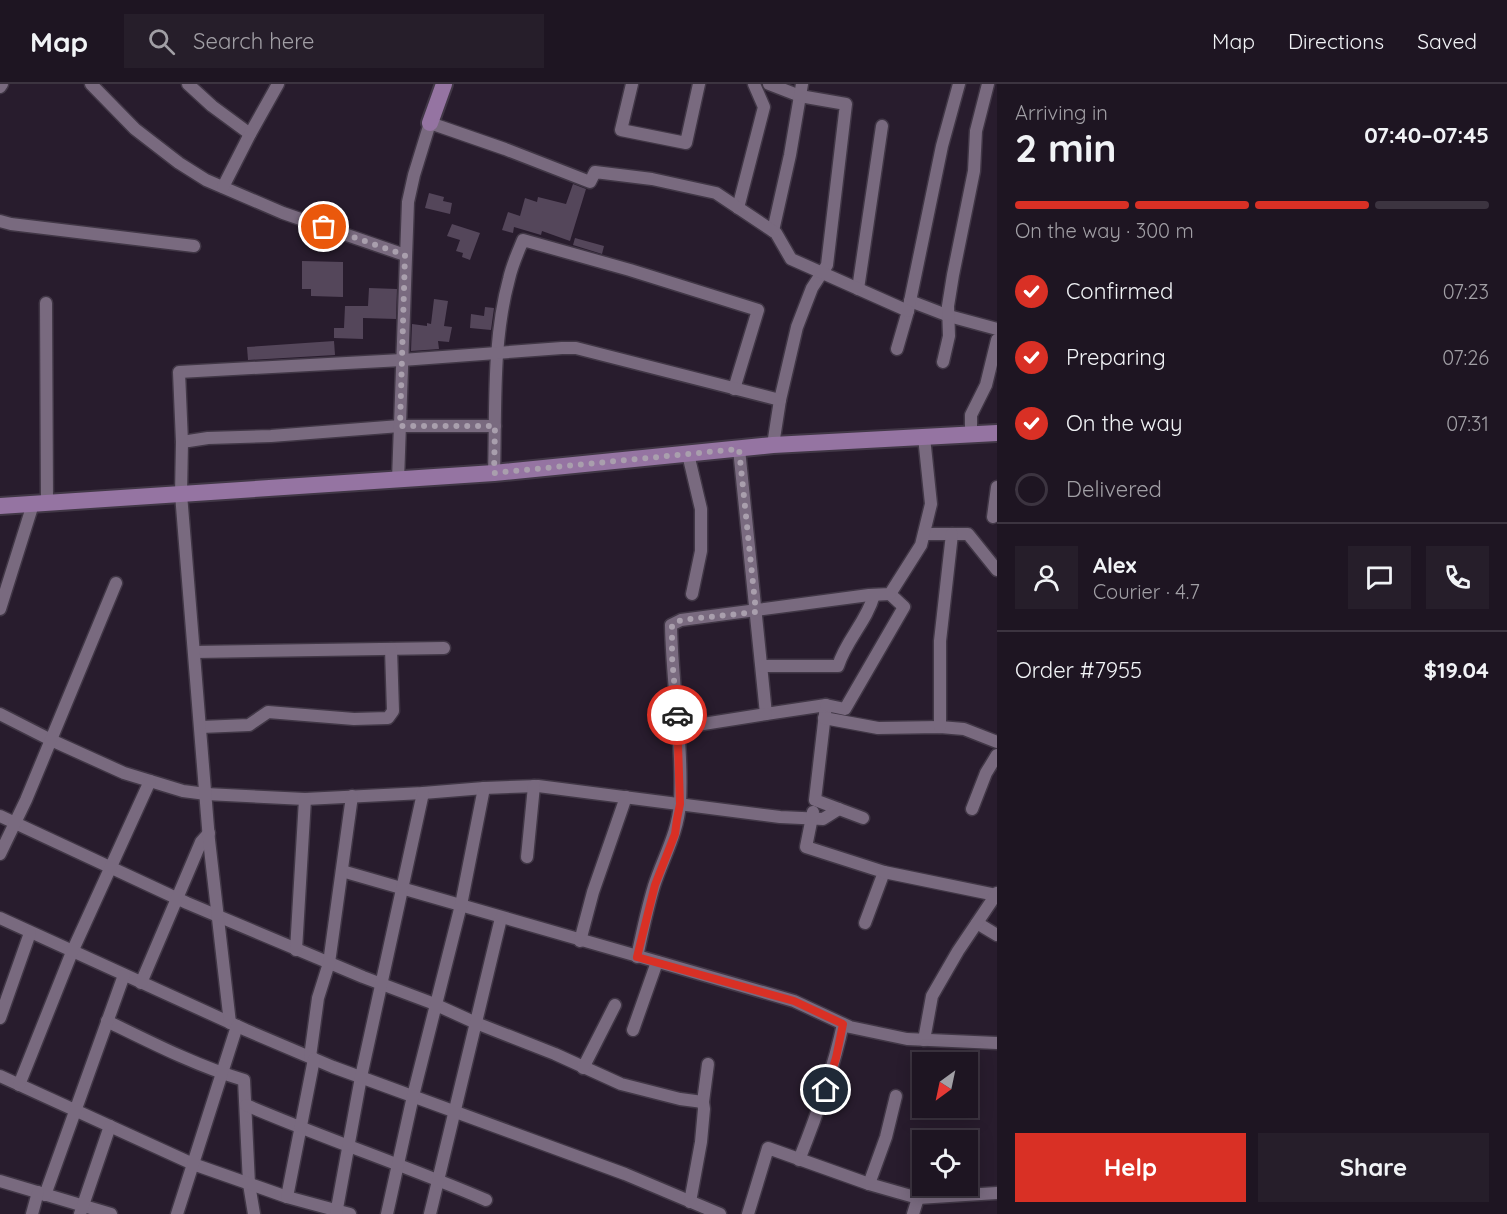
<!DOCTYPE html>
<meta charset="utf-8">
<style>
body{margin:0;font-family:Quicksand,sans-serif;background:#261e2a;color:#f1f3f6;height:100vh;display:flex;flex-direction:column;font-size:22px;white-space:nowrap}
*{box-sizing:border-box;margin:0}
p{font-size:20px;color:#a19fa5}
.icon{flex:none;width:33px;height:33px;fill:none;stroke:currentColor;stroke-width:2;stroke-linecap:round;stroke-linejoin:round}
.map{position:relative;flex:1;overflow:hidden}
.panel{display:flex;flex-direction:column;background:#1e1522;width:510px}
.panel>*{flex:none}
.needle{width:39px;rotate:213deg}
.controls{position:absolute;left:912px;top:968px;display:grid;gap:12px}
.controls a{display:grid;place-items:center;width:66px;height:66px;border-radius:0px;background:#1e1522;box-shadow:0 3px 15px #0003,0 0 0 2px #3c3440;font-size:30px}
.pin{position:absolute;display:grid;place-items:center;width:51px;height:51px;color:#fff;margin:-26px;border:3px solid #fff;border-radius:50%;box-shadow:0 2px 6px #0007}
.courier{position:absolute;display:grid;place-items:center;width:60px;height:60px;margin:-30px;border:4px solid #d93025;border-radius:50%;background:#fff;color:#222;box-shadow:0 2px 8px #0007}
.head em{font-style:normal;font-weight:800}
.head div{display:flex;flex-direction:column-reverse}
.head{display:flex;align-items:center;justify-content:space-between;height:102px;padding:0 18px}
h1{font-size:39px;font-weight:800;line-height:45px}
.bar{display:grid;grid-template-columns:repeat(4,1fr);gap:9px 6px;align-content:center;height:72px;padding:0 18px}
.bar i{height:8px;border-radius:4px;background:#3c3440}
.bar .selected{background:#d93025}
.bar p{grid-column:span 4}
.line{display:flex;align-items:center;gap:15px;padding:0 18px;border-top:2px solid #3c3440}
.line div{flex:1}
.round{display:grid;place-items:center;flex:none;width:63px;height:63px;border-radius:0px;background:#261e2a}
ol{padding:0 18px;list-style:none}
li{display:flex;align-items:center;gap:18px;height:66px}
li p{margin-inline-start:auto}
li .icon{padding:6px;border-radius:50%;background:#d93025;color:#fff;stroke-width:4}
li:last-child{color:#a19fa5}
li i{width:33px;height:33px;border:3px solid #3c3440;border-radius:50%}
.button{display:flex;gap:12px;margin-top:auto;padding:12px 18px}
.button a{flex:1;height:69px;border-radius:0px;background:#d93025;color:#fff;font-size:24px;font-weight:800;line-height:69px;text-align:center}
.button a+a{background:#261e2a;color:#f1f3f6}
header{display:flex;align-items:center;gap:36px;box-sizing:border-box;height:84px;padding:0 30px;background:#1e1522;border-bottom:2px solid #3c3440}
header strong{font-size:28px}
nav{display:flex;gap:33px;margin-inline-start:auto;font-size:21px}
.search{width:420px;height:54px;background:#261e2a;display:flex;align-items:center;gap:15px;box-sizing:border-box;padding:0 21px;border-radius:0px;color:#a19fa5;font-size:22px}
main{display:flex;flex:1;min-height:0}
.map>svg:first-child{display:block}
</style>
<header>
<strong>Map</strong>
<div class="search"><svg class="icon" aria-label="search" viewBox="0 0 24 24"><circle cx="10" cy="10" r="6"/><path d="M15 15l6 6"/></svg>Search here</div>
<nav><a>Map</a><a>Directions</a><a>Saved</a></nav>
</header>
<main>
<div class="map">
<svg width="997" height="1130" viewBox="0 0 997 1130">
<rect width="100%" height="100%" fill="#281c2d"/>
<!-- building -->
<g fill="#54465a">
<polygon points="573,100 586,105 570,157 542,147 541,151 514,143 513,149 502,146 508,128 520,132 525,114 537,118 538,113 566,120"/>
<polygon points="429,109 444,113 443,117 452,119 450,130 425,124"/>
<polygon points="452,140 480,149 470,176 462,173 463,169 456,167 460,156 447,152"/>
<polygon points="575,154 604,162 602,170 573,161"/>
<polygon points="302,177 343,178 343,213 311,212 311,205 302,205"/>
<polygon points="369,204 397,205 396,235 363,234 363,255 334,254 334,244 344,244 345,222 368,222"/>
<polygon points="434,215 448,217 444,242 452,243 449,258 438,257 439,265 411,267 412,240 427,242 427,239 431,240"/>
<polygon points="485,223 494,224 491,246 470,244 471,230 484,232"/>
<polygon points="334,257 335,271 248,276 247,263"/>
</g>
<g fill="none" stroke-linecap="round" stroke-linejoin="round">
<defs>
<g id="street">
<polyline points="91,0 135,45 179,79 206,96 283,129 405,171"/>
<polyline points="188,0 212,22 250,50"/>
<polyline points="632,0 621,46 686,59 699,0"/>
<polyline points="769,0 800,12 846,20 827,181 812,204 797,243 780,316 773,361"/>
<polyline points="0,3 2,0"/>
<polyline points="223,103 250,50 278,0"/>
<polyline points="738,124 764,23 754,0"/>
<polyline points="0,137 11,140 194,162"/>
<polyline points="773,147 790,71 802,0"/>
<polyline points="858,205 882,42"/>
<polyline points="910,217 949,232 997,245"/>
<polyline points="46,219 47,419"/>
<polyline points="897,265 908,227 942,62 959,0"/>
<polyline points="943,278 949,252 948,222 953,191 974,87 976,47 988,0"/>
<polyline points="971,350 971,331 986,301 997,256"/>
<polyline points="182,358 208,354 271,352 400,342 495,342"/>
<polyline points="739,365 766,630 826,621 815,716 863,734"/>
<polyline points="688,370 701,425 701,467 692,510"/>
<path d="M494,389c2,-63 -2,-132 15,-194 3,-14 9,-27 14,-39l107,30 128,40 -24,79"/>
<polyline points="398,396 408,118 414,91 430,39 505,65 590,98 595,88 652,95 716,109 776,149 791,175 908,227"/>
<polyline points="993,433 997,403"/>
<polyline points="924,450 968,450 997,486"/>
<polyline points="0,525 33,420"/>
<polyline points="195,568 444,564"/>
<path d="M762,582h76c8,-26 29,-45 36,-71"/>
<polyline points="826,621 845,625 904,523 890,510"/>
<polyline points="0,630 51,656 124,689 183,707 206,710 305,715 423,709 484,704 538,702 780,733 823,735 839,725"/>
<polyline points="824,634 878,644 940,643 964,645 997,658"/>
<polyline points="201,643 249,641 268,628 354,635 388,634 393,627 391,565"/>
<polyline points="940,643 940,557 952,450"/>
<polyline points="678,644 766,630"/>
<polyline points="972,725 986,689 997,671"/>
<polyline points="813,728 806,763 884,788 865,839"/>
<polyline points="0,732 187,819 363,893 432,919 476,939 555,970 621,1000 680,1015 703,1018"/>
<polyline points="0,770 26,716 116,499"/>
<polyline points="527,773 534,702"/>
<polyline points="342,787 794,917 850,943 907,955 997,959"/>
<polyline points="884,788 996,811"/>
<polyline points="0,834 246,946 333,983 625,1090 720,1130"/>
<polyline points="977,839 997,851"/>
<polyline points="580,857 593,808 626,713"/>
<polyline points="296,866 305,715"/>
<path d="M637,873c5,-24 10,-48 17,-71 9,-28 24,-53 26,-83 3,-59 -8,-118 -9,-178l10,-5 188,-25 21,-1 31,-49 10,-41 -7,-67"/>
<polyline points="141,899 201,758 209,749"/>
<polyline points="0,934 30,849"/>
<path d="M107,937c45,22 90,45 137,59l5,104 5,30"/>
<polyline points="230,939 209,756 181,410 182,358 179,288 402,276 562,264 576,264 780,316"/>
<polyline points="633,946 657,878"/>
<polyline points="924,956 932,912 958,867 997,809"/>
<polyline points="310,973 318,914 329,879 352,712"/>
<polyline points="583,984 615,921"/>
<polyline points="0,992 193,1080 287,1113 350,1130"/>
<polyline points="19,1001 72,868 150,697"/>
<path d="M246,1021c79,34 161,61 240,95"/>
<path d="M799,1076c18,-45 34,-89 44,-136"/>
<polyline points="0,1097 111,1130"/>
<polyline points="869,1100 886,1053 896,1012"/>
<polyline points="45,1111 124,891"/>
<polyline points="287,1113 314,975"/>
<polyline points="690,1118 701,1058 704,1025 703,1018 708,980"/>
<polyline points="32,1130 38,1108"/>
<polyline points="80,1130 110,1042"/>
<polyline points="177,1130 237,942"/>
<polyline points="336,1130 361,993 423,709"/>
<polyline points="387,1130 413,1012 461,821 484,704"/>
<polyline points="430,1130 501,834"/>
<polyline points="748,1130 768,1064 869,1100 918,1114 997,1109"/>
<polyline points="913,1130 918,1114"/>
</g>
<g id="secondary">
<polyline points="430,39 444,0"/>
<polyline points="0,422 494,389 773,361 997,349"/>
</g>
</defs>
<!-- street casing -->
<use href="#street" stroke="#413746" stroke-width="15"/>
<!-- secondary casing -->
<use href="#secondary" stroke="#413746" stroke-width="20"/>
<!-- street -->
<use href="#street" stroke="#796a7f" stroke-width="12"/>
<!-- secondary -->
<use href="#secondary" stroke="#9574a2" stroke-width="16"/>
</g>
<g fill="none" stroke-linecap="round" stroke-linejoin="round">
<!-- done -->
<polyline stroke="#a99fad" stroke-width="6" stroke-dasharray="0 10.8" points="324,143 405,171 400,342 495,342 494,389 739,365 756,528 681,536 672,541 672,573 677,631"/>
<!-- route -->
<polyline stroke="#d93025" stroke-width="8" points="677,631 680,720 677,735 675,750 655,801 637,873 794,917 843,940 836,974 826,1006"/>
</g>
</svg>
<div class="controls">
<a><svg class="needle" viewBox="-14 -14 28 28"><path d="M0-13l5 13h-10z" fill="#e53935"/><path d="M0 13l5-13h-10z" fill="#a19fa5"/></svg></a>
<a><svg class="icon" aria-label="locate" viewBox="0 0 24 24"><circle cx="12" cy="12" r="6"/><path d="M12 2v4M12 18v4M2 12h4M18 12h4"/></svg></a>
</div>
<div class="pin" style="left:324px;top:143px;background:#ea580c"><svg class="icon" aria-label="bag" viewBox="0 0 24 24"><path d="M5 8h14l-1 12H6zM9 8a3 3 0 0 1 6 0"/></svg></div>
<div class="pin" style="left:826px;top:1006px;background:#1f2937"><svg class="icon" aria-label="home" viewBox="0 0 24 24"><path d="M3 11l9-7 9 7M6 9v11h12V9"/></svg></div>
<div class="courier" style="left:677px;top:631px"><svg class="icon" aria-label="car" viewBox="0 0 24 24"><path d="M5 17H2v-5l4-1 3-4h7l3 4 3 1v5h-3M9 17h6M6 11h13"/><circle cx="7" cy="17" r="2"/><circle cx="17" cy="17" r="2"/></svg></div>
</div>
<section class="panel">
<div class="head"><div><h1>2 min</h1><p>Arriving in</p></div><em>07:40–07:45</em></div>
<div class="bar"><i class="selected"></i><i class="selected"></i><i class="selected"></i><i></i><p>On the way · 300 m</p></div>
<ol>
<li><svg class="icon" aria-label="check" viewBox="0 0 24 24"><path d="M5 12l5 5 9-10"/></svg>Confirmed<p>07:23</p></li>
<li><svg class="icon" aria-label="check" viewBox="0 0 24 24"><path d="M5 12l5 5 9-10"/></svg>Preparing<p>07:26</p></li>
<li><svg class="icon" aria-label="check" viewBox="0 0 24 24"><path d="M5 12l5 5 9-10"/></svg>On the way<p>07:31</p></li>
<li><i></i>Delivered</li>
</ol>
<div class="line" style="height:108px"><a class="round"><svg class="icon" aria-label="person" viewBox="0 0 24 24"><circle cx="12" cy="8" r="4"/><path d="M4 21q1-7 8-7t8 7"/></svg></a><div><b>Alex</b><p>Courier · 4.7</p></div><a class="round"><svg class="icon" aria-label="chat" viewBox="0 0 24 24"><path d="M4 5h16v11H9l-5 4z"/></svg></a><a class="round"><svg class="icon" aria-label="phone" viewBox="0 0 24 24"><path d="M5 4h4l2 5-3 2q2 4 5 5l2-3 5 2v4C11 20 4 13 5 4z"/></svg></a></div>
<div class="line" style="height:78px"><div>Order #7955</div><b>$19.04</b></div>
<div class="button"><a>Help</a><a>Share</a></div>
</section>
</main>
